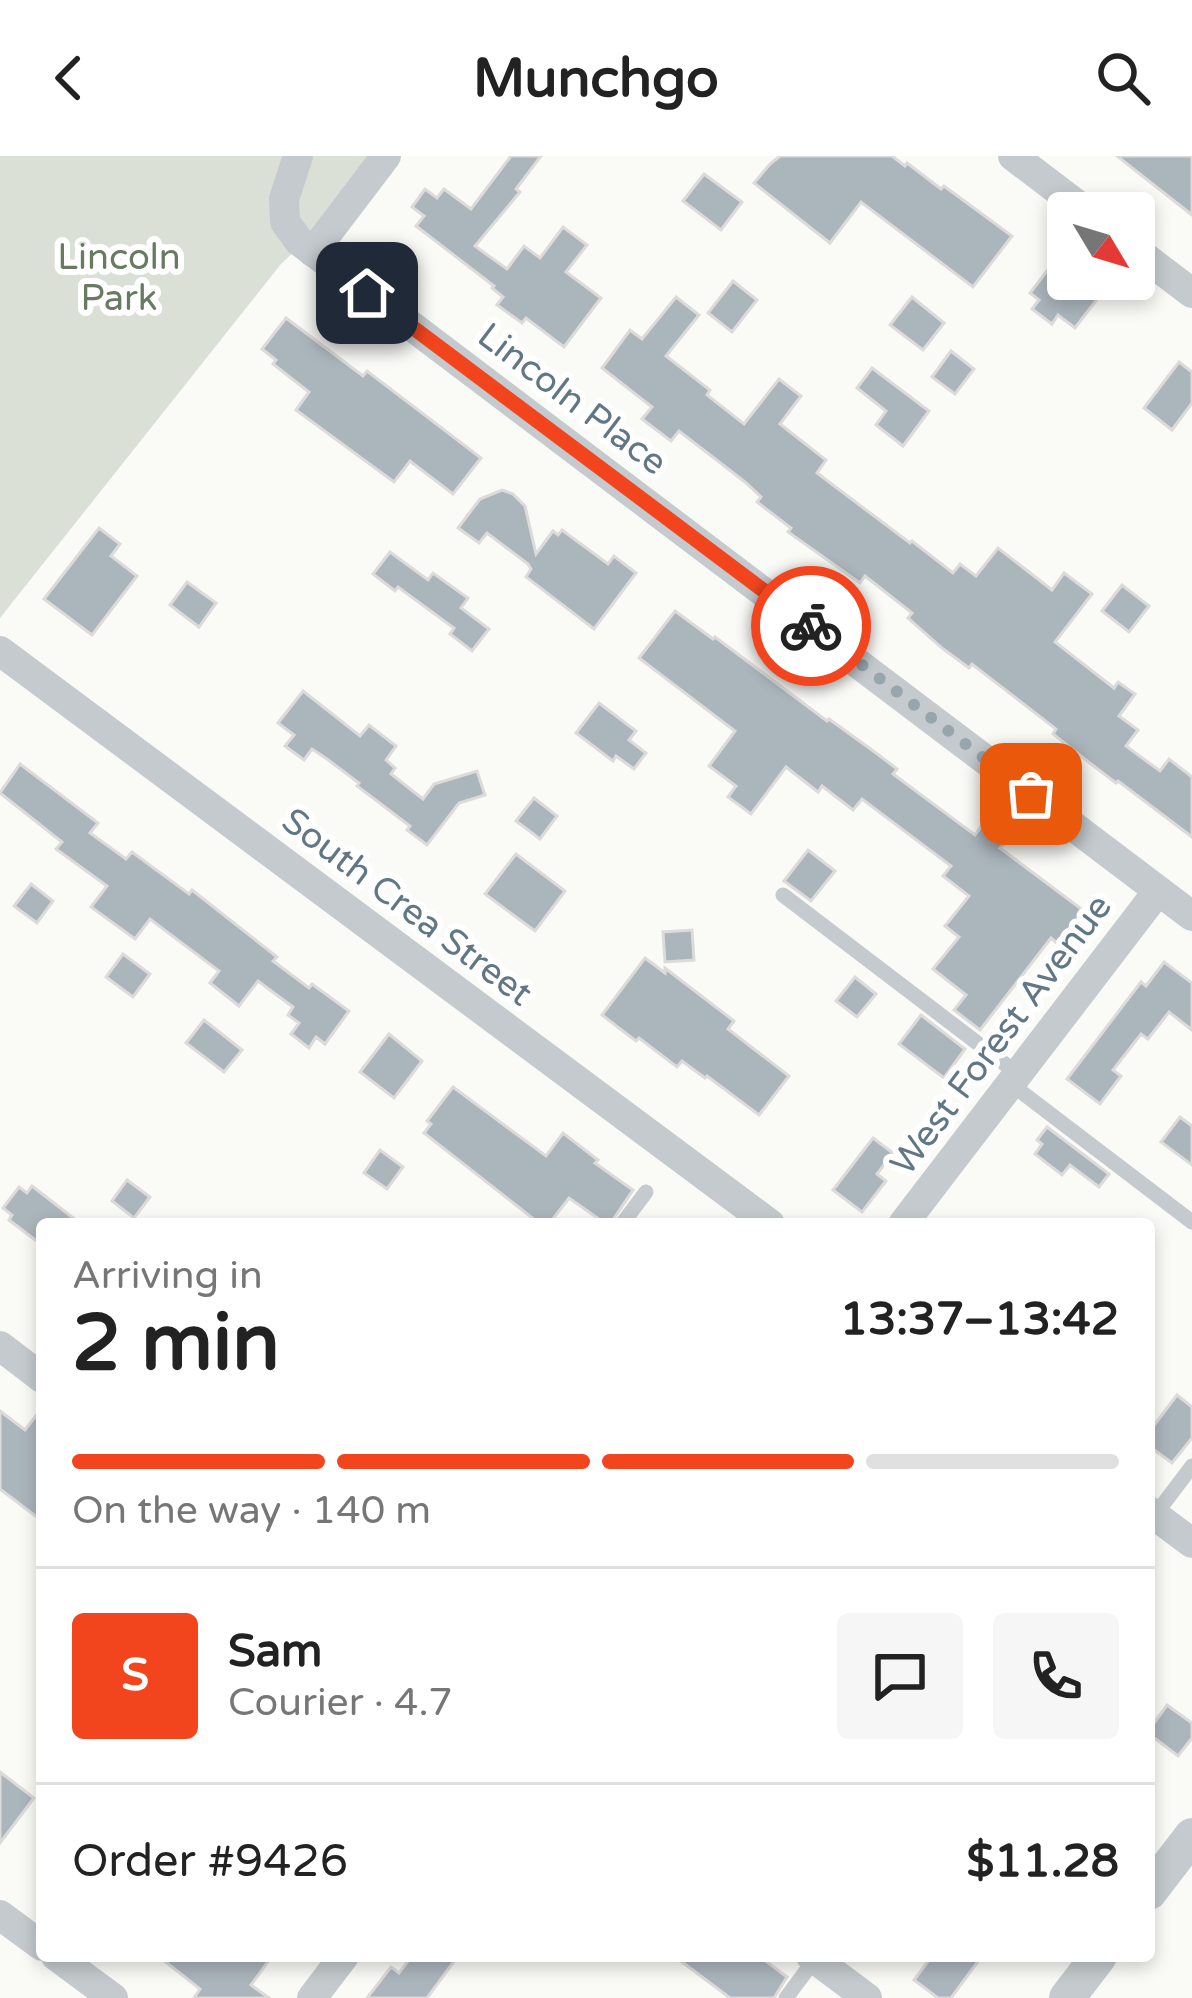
<!DOCTYPE html>
<meta charset="utf-8">
<style>
body{margin:0;font-family:"Varela Round",sans-serif;background:#f6f6f6;color:#222;height:100vh;display:flex;flex-direction:column;font-size:45px;white-space:nowrap}
*{box-sizing:border-box;margin:0}
p{font-size:39px;color:#767676}
.icon{flex:none;width:66px;height:66px;fill:none;stroke:currentColor;stroke-width:2;stroke-linecap:round;stroke-linejoin:round}
.map{position:relative;flex:1;overflow:hidden}
.drawer{position:absolute;left:36px;top:1062px;width:1119px;height:744px;display:flex;flex-direction:column;background:#fff;border-radius:12px;box-shadow:0 6px 18px #0003}
.drawer>*{flex:none}
.needle{width:78px;rotate:128deg}
.tools{position:absolute;left:1047px;top:36px;display:grid;gap:24px}
.tools a{display:grid;place-items:center;width:108px;height:108px;border-radius:12px;background:#fff;box-shadow:0 6px 18px #0003;font-size:60px}
.pin{position:absolute;display:grid;place-items:center;width:102px;height:102px;color:#fff;margin:-51px;border-radius:24px;box-shadow:0 6px 18px #0006}
.courier{position:absolute;display:grid;place-items:center;width:120px;height:120px;margin:-60px;border:9px solid #f2451e;border-radius:50%;background:#fff;color:#222;box-shadow:0 3px 15px #0007}
.head em{font-style:normal;font-weight:700}
.head div{display:flex;flex-direction:column-reverse}
.head{display:flex;align-items:center;justify-content:space-between;height:204px;padding:0 36px}
h1{font-size:78px;font-weight:700;line-height:90px}
.bar{display:grid;grid-template-columns:repeat(4,1fr);gap:18px 12px;align-content:center;height:144px;padding:0 36px}
.bar i{height:15px;border-radius:9px;background:#e0e0e0}
.bar .on{background:#f2451e}
.bar p{grid-column:span 4}
.line{display:flex;align-items:center;gap:30px;padding:0 36px;border-top:3px solid #e0e0e0}
.line div{flex:1}
.round{display:grid;place-items:center;flex:none;width:126px;height:126px;border-radius:12px;background:#f6f6f6}
header{display:flex;justify-content:space-between;align-items:center;height:156px;padding:0 36px;background:#fff;font-size:54px;font-weight:700}
.map>svg:first-child{display:block}
</style>
<header><svg class="icon" aria-label="back" viewBox="0 0 24 24"><path d="M15 5l-7 7 7 7"/></svg>Munchgo<svg class="icon" aria-label="search" viewBox="0 0 24 24"><circle cx="10" cy="10" r="6"/><path d="M15 15l6 6"/></svg></header>
<div class="map">
<svg width="1192" height="1842" viewBox="0 0 1192 1842">
<rect width="100%" height="100%" fill="#fafaf7"/>
<!-- green -->
<polygon fill="#dae0d6" points="0,0 372,0 312,79 281,108 0,462"/>
<!-- building -->
<g fill="#abb5bc" stroke="#dcdbd9" stroke-width="3">
<polygon points="511,0 541,0 516,33 520,36 475,90 507,113 524,90 540,102 563,71 587,89 566,116 601,142 564,191 526,162 522,167 497,149 503,141 492,132 494,130 416,70 424,60 412,51 425,33 437,42 444,33 471,53"/>
<polygon points="780,0 892,0 905,10 907,7 941,33 944,30 1012,80 973,131 861,46 830,87 754,27 770,8"/>
<polygon points="1117,0 1192,0 1192,59"/>
<polygon points="704,18 742,46 721,74 683,45"/>
<polygon points="1053,107 1068,118 1068,123 1074,123 1098,142 1075,172 1058,159 1052,168 1032,153 1039,144 1030,137"/>
<polygon points="733,125 757,144 732,176 708,157"/>
<polygon points="676,141 699,159 666,200 710,234 707,239 744,268 779,223 801,240 780,268 826,304 817,317 910,387 912,385 953,417 960,408 976,420 998,392 1052,434 1064,417 1092,438 1055,486 1114,532 1118,526 1135,538 1119,560 1138,574 1126,590 1160,615 1169,603 1192,621 1192,681 1118,625 1116,627 1091,608 1053,578 1056,573 972,508 969,512 942,492 908,462 912,457 865,420 860,427 788,376 791,372 757,346 761,341 745,326 679,275 671,285 642,263 652,251 602,212 630,174 642,183"/>
<polygon points="912,141 944,167 923,194 890,169"/>
<polygon points="286,162 363,220 367,215 481,302 453,338 410,305 394,326 296,254 309,236 273,208 276,204 262,193"/>
<polygon points="951,195 974,213 955,238 932,221"/>
<polygon points="1179,206 1192,216 1192,247 1172,274 1144,252"/>
<polygon points="872,212 929,255 903,290 876,269 886,255 857,232"/>
<polygon points="502,334 513,338 525,350 536,398 553,375 558,379 562,374 608,408 614,400 636,417 594,473 526,421 531,413 528,408 487,377 479,387 458,372 480,343"/>
<polygon points="99,372 120,388 111,400 137,420 92,479 44,443"/>
<polygon points="390,396 428,424 433,417 468,442 461,452 489,473 472,495 450,478 454,472 398,431 395,435 373,418"/>
<polygon points="187,426 216,447 199,471 170,449"/>
<polygon points="1122,429 1149,450 1129,476 1102,455"/>
<polygon points="675,455 713,483 715,481 827,565 829,563 876,597 897,613 893,618 975,679 983,668 1006,686 1000,692 1084,755 1058,788 1051,782 980,874 954,854 966,839 933,813 959,781 945,770 969,740 943,720 951,710 862,643 853,654 822,630 818,636 786,611 751,658 728,641 736,630 709,610 735,575 639,502"/>
<polygon points="303,535 360,580 369,569 396,590 386,604 395,612 391,618 423,643 434,628 477,615 485,639 459,647 427,689 407,674 410,670 357,630 359,627 327,603 312,593 304,604 285,590 294,579 278,567"/>
<polygon points="599,547 636,575 629,584 646,597 634,613 616,600 613,605 576,577"/>
<polygon points="20,608 98,667 90,677 126,703 132,696 189,738 192,734 277,801 273,805 309,832 312,828 349,855 325,888 316,881 309,892 291,878 299,867 288,859 293,851 258,825 239,850 210,827 219,815 150,763 135,783 91,751 107,730 56,693 62,686 0,637"/>
<polygon points="534,642 557,660 540,683 516,665"/>
<polygon points="808,694 835,715 811,745 784,725"/>
<polygon points="516,698 565,735 535,775 485,738"/>
<polygon points="31,728 53,745 37,767 14,750"/>
<polygon points="692,774 694,804 665,806 663,776"/>
<polygon points="123,798 150,818 133,841 106,821"/>
<polygon points="645,802 665,817 665,812 734,865 728,873 789,920 759,959 707,920 705,922 682,905 677,911 639,882 636,885 602,859"/>
<polygon points="1164,806 1192,827 1192,874 1169,856 1148,883 1141,878 1113,914 1121,920 1100,948 1067,923 1141,826 1146,830"/>
<polygon points="855,821 876,838 857,861 836,845"/>
<polygon points="921,859 965,893 944,922 899,888"/>
<polygon points="204,864 242,894 224,916 186,887"/>
<polygon points="389,878 422,905 394,942 360,916"/>
<polygon points="453,931 546,1000 563,977 598,1004 595,1007 633,1034 610,1068 606,1068 569,1042 549,1068 540,1068 424,977 431,968 427,965"/>
<polygon points="1180,961 1192,970 1192,1009 1161,986"/>
<polygon points="1047,971 1109,1018 1099,1031 1070,1009 1062,1019 1035,998 1042,988 1037,984"/>
<polygon points="873,982 893,997 877,1018 886,1025 862,1056 833,1034"/>
<polygon points="380,994 403,1011 387,1033 364,1017"/>
<polygon points="127,1024 150,1041 134,1062 112,1045"/>
<polygon points="32,1030 81,1068 42,1068 42,1089 9,1064 12,1059 3,1052 19,1031 27,1037"/>
<polygon points="1177,1239 1192,1251 1192,1282 1172,1307 1149,1290 1149,1276"/>
<polygon points="42,1252 42,1365 0,1333 0,1255 25,1274"/>
<polygon points="1167,1549 1192,1567 1192,1582 1178,1600 1149,1578 1149,1574"/>
<polygon points="0,1616 34,1642 0,1687"/>
<polygon points="158,1800 272,1800 251,1829 269,1842 194,1842 200,1833"/>
<polygon points="412,1800 458,1800 427,1842 367,1842 391,1811 399,1817"/>
<polygon points="674,1800 759,1800 787,1821 774,1842 730,1842"/>
<polygon points="932,1800 982,1800 951,1842 938,1842 914,1824"/>
</g>
<g fill="none" stroke-linecap="round" stroke-linejoin="round">
<!-- service -->
<g stroke="#c4cacd" stroke-width="15">
<polyline points="783,739 1018,918"/>
<polyline points="1011,928 1192,1066"/>
<polyline points="622,1068 646,1036"/>
<polyline points="1155,1359 1192,1310"/>
<polyline points="786,1842 815,1803"/>
</g>
<!-- minor -->
<g stroke="#c4cacd" stroke-width="30">
<polyline points="298,0 284,43 285,66 299,85 1192,760"/>
<polyline points="1013,0 1088,57"/>
<polyline points="1134,93 1192,137"/>
<polyline points="313,96 386,0"/>
<polyline points="0,495 770,1068"/>
<polyline points="903,1068 1158,735"/>
<polyline points="0,1190 42,1222"/>
<polyline points="1149,1355 1192,1387"/>
<polyline points="0,1759 42,1790"/>
<polyline points="56,1800 113,1842"/>
<polyline points="811,1800 867,1842"/>
<polyline points="312,1842 344,1800"/>
</g>
<!-- tertiary -->
<g stroke="#c4cacd" stroke-width="36">
<polyline points="1149,1736 1192,1680"/>
<polyline points="1067,1842 1099,1800"/>
</g>
</g>
<g fill="none" stroke-linecap="round" stroke-linejoin="round">
<!-- done -->
<polyline stroke="#97a5ad" stroke-width="12" stroke-dasharray="0 21.6" points="811,470 1031,638"/>
<!-- route -->
<polyline stroke="#f2451e" stroke-width="15" points="367,137 811,470"/>
</g>
<g text-anchor="middle" stroke-width="12" stroke-linejoin="round" paint-order="stroke">
<!-- park labels -->
<g font-size="36" fill="#687b62" stroke="#fff">
<text x="119" y="113">Lincoln<tspan x="119" dy="41">Park</tspan></text>
</g>
<!-- street labels -->
<g font-size="36" fill="#627785" stroke="#fff">
<text transform="translate(573 242) rotate(37)" y="13">Lincoln Place</text>
<text transform="translate(408 750) rotate(37)" y="13">South Crea Street</text>
<text transform="translate(1000 878) rotate(-53)" y="13">West Forest Avenue</text>
</g>
</g>
</svg>
<div class="tools">
<a><svg class="needle" viewBox="-14 -14 28 28"><path d="M0-13l5 13h-10z" fill="#e53935"/><path d="M0 13l5-13h-10z" fill="#767676"/></svg></a>
</div>
<div class="pin" style="left:1031px;top:638px;background:#ea580c"><svg class="icon" aria-label="bag" viewBox="0 0 24 24"><path d="M5 8h14l-1 12H6zM9 8a3 3 0 0 1 6 0"/></svg></div>
<div class="pin" style="left:367px;top:137px;background:#1f2937"><svg class="icon" aria-label="home" viewBox="0 0 24 24"><path d="M3 11l9-7 9 7M6 9v11h12V9"/></svg></div>
<div class="courier" style="left:811px;top:470px"><svg class="icon" aria-label="bike" viewBox="0 0 24 24"><circle cx="6" cy="16" r="4"/><circle cx="18" cy="16" r="4"/><path d="M6 16l4-8h5l3 8M10 8l3 8H6M13 5h3"/></svg></div>
<section class="drawer">
<div class="head"><div><h1>2 min</h1><p>Arriving in</p></div><em>13:37–13:42</em></div>
<div class="bar"><i class="on"></i><i class="on"></i><i class="on"></i><i></i><p>On the way · 140 m</p></div>
<div class="line" style="height:216px"><b class="round" style="background:#f2451e;color:#fff">S</b><div><b>Sam</b><p>Courier · 4.7</p></div><a class="round"><svg class="icon" aria-label="chat" viewBox="0 0 24 24"><path d="M4 5h16v11H9l-5 4z"/></svg></a><a class="round"><svg class="icon" aria-label="phone" viewBox="0 0 24 24"><path d="M5 4h4l2 5-3 2q2 4 5 5l2-3 5 2v4C11 20 4 13 5 4z"/></svg></a></div>
<div class="line" style="height:156px"><div>Order #9426</div><b>$11.28</b></div>
</section>
</div>
